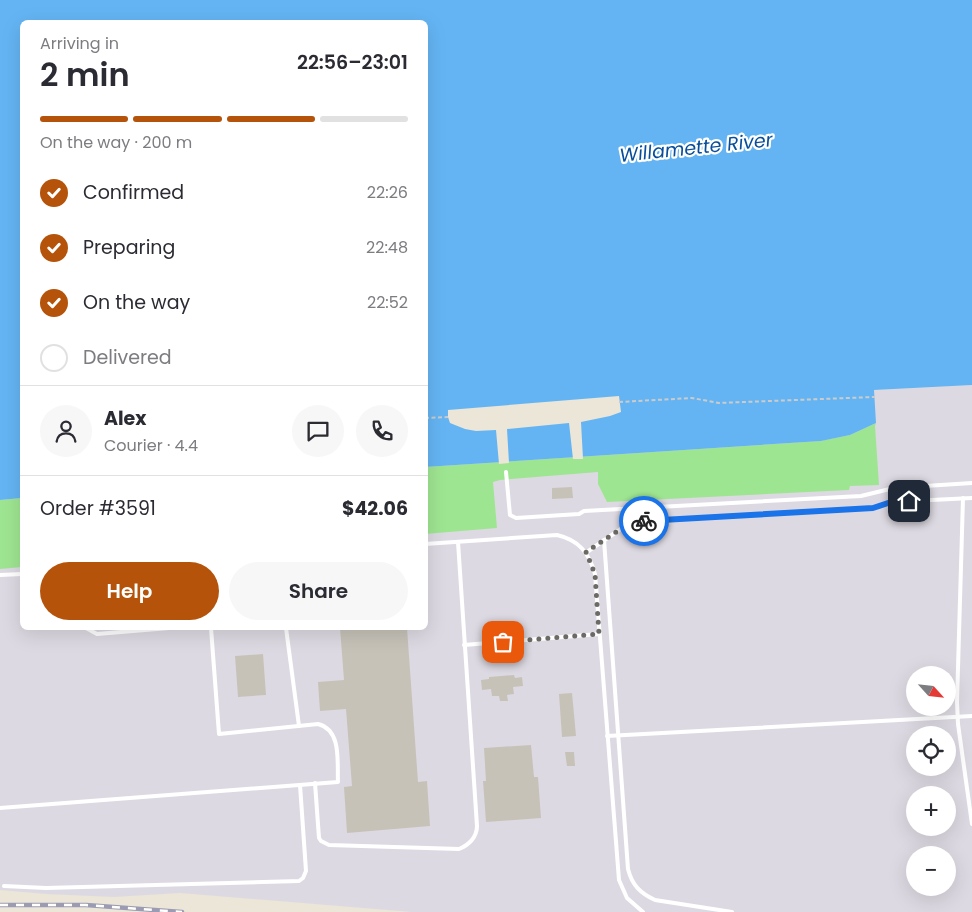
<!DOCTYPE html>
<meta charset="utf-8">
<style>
body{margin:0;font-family:Poppins,sans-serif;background:#f7f7f7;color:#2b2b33;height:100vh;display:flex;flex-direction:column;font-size:19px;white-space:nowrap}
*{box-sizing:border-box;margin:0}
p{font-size:16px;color:#7c7c81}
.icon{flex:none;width:28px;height:28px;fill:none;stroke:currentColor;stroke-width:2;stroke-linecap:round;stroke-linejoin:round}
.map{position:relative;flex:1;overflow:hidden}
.details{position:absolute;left:20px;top:20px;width:408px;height:610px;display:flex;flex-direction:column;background:#fff;border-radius:8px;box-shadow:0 5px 20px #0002}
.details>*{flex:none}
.needle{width:32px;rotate:117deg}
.buttons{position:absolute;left:906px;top:666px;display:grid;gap:10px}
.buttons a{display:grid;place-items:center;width:50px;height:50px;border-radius:50%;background:#fff;box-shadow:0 5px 20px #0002;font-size:25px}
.pin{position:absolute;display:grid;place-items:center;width:42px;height:42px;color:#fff;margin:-21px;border-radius:10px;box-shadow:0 2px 8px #0006}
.courier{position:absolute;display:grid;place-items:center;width:50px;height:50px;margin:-25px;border:4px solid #1a73e8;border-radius:50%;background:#fff;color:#222;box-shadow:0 1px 6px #0007}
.overview em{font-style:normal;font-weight:600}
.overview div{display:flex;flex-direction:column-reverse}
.overview{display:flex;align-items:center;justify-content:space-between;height:85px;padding:0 20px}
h1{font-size:32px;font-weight:600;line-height:38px}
.bar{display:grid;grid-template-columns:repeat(4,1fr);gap:8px 5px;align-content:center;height:60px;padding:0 20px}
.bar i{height:6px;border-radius:4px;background:#e1e1e2}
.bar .current{background:#b45309}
.bar p{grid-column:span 4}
.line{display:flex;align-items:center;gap:12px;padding:0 20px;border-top:1px solid #e1e1e2}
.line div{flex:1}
.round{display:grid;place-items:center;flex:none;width:52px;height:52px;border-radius:26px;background:#f7f7f7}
ol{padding:0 20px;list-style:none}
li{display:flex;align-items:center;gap:15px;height:55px}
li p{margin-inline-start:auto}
li .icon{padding:5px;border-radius:50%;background:#b45309;color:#fff;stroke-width:4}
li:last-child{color:#7c7c81}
li i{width:28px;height:28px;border:2px solid #e1e1e2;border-radius:50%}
.cta{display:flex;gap:10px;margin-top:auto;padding:10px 20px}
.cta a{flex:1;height:58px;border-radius:30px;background:#b45309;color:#fff;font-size:20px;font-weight:600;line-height:58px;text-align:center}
.cta a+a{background:#f7f7f7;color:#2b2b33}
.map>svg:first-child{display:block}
</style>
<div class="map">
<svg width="972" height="912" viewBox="0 0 972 912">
<rect width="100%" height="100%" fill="#ebe6d7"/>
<!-- industrial -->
<path fill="#ddd9e2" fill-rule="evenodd" d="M972,385v527h-560l-232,-19 -66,4 -68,-3 -46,-4v-390l22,-2v130h403v-161l75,-6 374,-71zM915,675h33v33h-33zM915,735h33v33h-33zM915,795h33v33h-33zM915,855h33v33h-33z"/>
<!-- green -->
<g fill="#9ee591">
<polygon points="876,423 875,426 879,485 850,486 849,490 607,502 598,484 598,472 500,480 493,482 497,528 425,534 425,467 820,441 850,435"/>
<polygon points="22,498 22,567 0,569 0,500"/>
</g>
<!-- water -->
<polygon fill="#64b4f3" points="0,0 972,0 972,385 874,390 876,423 850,435 821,441 425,467 425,22 22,22 22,498 0,500"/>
<!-- pier -->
<polygon fill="#ebe6d7" points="619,396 621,412 610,416 581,422 583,459 573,459 569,423 507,429 509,463 499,464 496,430 476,431 465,429 450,423 448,417 448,410"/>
<!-- building -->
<g fill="#c6c2b8">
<polygon points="572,487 573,498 552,499 552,488"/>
<polygon points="340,628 407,628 418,782 427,781 430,826 347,833 344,787 352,786 346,709 320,711 318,682 344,680"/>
<polygon points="263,654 266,695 238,697 235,656"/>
<polygon points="514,675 515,678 522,677 523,686 513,687 514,694 507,695 508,701 500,701 499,696 492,696 491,689 482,690 481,680 489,679 489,677"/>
<polygon points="572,693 576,736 562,737 559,694"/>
<polygon points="531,745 534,777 538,777 541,818 486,822 483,781 486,781 484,748"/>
<polygon points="565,752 574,752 575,766 567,766"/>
</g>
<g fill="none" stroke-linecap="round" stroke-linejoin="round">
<!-- path -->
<g stroke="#cbcbcb" stroke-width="2" stroke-dasharray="4 2.5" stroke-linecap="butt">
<polyline points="619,402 692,398 719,403 875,397"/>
<polyline points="425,418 448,417"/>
</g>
<!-- lane -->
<g stroke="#fff" stroke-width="4">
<polyline points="506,472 510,515 516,518 579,514 584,511 861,496 894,488 972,483"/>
<polyline points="963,498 957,702 958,724 972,824"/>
<path d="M604,540l24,329c4,16 12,24 27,31l77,12"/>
<path d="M425,544l132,-9c22,5 32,18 38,39l24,306 8,18 16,14"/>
<polyline points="587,552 631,522 873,508 891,502 972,498"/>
<polyline points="0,575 22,574"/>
<polyline points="86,628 97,634 169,628"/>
<polyline points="286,628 299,726"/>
<polyline points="464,645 599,634"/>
<polyline points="607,736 972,716"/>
<path d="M315,783l4,55 2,3 8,4 130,4c10,-4 18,-12 18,-23l-19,-284"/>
<path d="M0,808l338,-26c-1,-20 4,-52 -20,-58l-99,10 -8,-106"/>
<polyline points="4,886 46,888 299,881 303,878 306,871 300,785"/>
</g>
<defs>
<polyline id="rail" points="0,905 86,905 182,912"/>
</defs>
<!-- rail casing -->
<use href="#rail" stroke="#9b9bb3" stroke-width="4.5"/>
<!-- rail -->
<use href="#rail" stroke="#fff" stroke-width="2.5" stroke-dasharray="8" stroke-linecap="butt"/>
</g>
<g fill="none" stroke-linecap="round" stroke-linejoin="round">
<!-- done -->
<polyline stroke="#6c6a65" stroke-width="5" stroke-dasharray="0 9" points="503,642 599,634 595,574 586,552 631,522 644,521"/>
<!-- route -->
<polyline stroke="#1a73e8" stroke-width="6" points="644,521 873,508 891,502 909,501"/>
</g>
<g text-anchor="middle" stroke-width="4.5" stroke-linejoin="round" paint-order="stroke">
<!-- water labels -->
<g font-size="19" font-style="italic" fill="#084e9b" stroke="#fff">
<text transform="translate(696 147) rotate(-6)" y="7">Willamette River</text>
</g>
</g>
</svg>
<div class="buttons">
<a><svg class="needle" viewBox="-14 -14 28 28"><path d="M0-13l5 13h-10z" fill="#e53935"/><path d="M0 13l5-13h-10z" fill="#7c7c81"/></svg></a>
<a><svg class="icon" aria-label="locate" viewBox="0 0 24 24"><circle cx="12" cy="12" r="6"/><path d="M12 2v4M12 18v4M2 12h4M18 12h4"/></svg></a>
<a>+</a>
<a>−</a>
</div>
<div class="pin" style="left:503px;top:642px;background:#ea580c"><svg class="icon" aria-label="bag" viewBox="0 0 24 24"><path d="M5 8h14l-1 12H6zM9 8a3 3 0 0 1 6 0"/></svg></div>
<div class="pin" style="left:909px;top:501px;background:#1f2937"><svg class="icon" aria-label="home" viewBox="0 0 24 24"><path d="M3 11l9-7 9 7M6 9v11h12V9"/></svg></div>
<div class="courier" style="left:644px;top:521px"><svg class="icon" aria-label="bike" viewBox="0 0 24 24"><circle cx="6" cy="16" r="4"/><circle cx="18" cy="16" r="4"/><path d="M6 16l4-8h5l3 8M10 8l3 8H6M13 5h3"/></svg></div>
<section class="details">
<div class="overview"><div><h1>2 min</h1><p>Arriving in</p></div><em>22:56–23:01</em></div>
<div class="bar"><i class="current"></i><i class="current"></i><i class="current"></i><i></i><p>On the way · 200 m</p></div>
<ol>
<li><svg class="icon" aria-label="check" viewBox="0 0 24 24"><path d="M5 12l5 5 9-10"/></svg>Confirmed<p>22:26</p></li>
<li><svg class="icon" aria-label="check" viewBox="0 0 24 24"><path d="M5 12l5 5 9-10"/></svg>Preparing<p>22:48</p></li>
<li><svg class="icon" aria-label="check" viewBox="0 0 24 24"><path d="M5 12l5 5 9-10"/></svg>On the way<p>22:52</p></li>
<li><i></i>Delivered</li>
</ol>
<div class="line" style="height:90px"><a class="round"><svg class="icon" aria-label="person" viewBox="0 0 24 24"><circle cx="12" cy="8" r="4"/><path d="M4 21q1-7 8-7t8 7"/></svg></a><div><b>Alex</b><p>Courier · 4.4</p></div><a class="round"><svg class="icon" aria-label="chat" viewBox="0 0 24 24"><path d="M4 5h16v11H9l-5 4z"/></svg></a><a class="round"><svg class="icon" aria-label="phone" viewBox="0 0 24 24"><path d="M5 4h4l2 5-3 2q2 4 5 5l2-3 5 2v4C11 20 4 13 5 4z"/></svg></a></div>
<div class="line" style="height:65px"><div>Order #3591</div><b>$42.06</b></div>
<div class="cta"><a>Help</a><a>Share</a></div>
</section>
</div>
